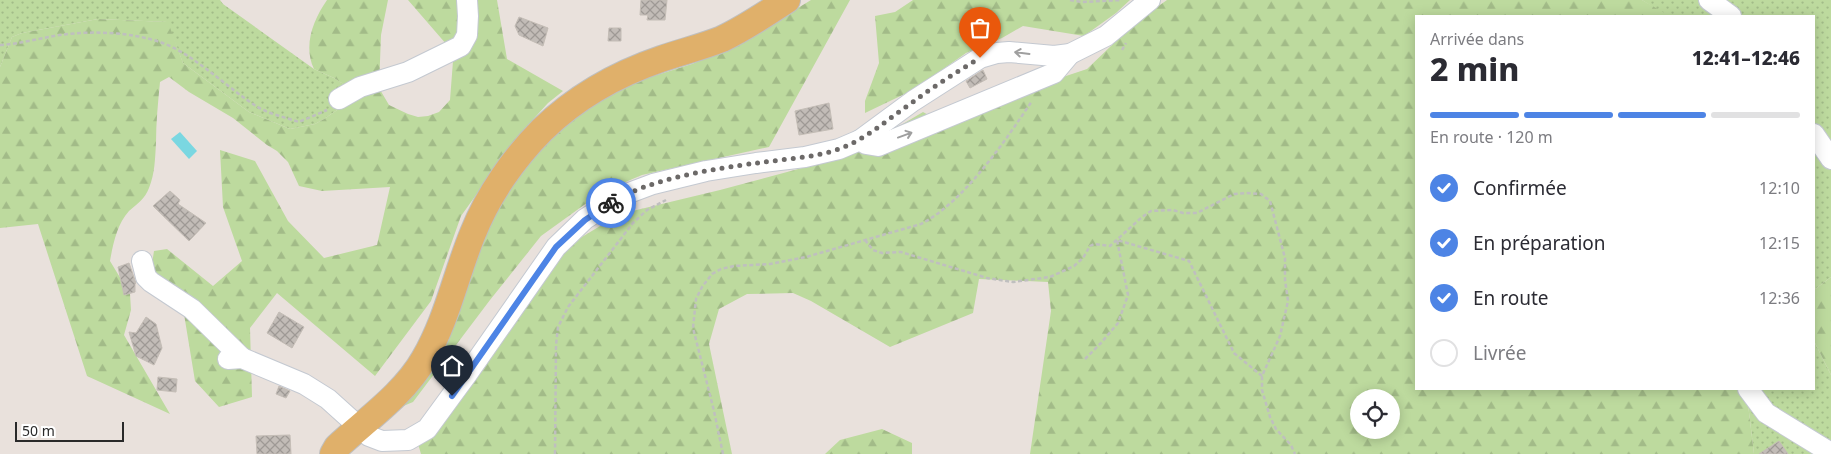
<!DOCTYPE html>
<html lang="fr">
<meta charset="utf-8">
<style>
body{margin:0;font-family:"Noto Sans",sans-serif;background:#f7f7f7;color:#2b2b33;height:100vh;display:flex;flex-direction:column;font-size:19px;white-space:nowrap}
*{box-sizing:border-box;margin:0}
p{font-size:16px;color:#7c7c81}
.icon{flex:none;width:28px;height:28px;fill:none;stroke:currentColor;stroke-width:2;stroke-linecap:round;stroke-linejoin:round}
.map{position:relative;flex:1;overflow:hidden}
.sheet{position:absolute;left:1415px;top:15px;width:400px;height:375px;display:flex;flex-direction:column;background:#fff;border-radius:0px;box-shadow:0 2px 12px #0003}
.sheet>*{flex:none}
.controls{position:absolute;left:1350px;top:389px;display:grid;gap:10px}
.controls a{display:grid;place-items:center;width:50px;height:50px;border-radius:50%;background:#fff;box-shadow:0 2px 12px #0003;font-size:25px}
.scale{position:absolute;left:15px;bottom:12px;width:109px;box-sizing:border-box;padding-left:5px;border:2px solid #292929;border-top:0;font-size:14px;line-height:18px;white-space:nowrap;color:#292929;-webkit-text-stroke:4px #fff;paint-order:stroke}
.pin{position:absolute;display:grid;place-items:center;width:42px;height:42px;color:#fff;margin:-51px -21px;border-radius:50% 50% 50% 0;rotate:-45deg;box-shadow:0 0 5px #0007}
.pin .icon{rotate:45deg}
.courier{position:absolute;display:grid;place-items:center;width:50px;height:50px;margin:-25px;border:4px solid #4d84e5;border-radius:50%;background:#fff;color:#222;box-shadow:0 1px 6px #0007}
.headline em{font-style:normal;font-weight:800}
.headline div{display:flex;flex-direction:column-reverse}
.headline{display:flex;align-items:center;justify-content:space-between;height:85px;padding:0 15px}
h1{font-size:32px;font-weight:800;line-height:38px}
.bar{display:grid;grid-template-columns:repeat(4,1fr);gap:8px 5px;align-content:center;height:60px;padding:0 15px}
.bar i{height:6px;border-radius:4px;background:#e1e1e2}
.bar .active{background:#4d84e5}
.bar p{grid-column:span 4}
ol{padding:0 15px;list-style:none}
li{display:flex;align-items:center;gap:15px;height:55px}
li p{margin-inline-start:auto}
li .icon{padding:5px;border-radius:50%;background:#4d84e5;color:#fff;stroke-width:4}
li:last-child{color:#7c7c81}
li i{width:28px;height:28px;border:2px solid #e1e1e2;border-radius:50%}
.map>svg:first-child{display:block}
</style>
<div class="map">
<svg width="1831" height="454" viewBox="0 0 1831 454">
<defs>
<pattern id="grass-dots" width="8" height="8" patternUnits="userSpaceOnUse" patternTransform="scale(1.25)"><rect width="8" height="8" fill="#bdda9e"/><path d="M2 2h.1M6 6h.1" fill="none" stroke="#a2bb88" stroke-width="1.8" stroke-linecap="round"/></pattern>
<pattern id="forest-firs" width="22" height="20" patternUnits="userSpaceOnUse" patternTransform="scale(1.25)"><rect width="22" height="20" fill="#bdda9e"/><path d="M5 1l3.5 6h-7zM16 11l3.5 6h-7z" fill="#a2bb88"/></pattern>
<pattern id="building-cross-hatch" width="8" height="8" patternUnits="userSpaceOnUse" patternTransform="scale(1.25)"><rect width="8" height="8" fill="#c2bcb7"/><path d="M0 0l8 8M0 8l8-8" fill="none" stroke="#9e9995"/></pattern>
</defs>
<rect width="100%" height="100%" fill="#e9e1dc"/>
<!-- grass -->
<g fill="url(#grass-dots)">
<polygon points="0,0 220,0 223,4 314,69 334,78 351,89 343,106 324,119 315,124 290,129 249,112 183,63 167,22 98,19 22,33 12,37 0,67"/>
<polygon points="1642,0 1831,0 1831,277 1814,290 1814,16 1667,16"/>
<polygon points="1814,341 1831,375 1831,454 1754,454 1748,404 1737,389 1814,389"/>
</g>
<!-- forest -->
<g fill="url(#forest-firs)" fill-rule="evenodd">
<path d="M327,0h61l-7,35 -2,53 10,17 19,9 10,3 10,-1 11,-4 11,-12 3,-39 -6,-16 -39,-45h89l10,59 56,32 -15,12 -29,32 -58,81 -30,85 -56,75 -98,-83 -27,35 2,69 -33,10 -24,-26 -11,-67 -33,-44 3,-19 13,-2 46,37 29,-25 -19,-54 -3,-57 35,11 33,60 36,37 53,-13 13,-58 -68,4 -23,-5 -11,-24 -11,-11 -10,-6 -34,-27 -44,-26 -20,-15 -9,5c-2,20 -4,41 -4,61 -1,16 -1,30 -7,45 -4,11 -12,16 -20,23 -12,13 -16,33 -19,50l20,33 1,16 -7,25 46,79 -83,-38 -49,-152 -38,4v-161l12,-30 10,-4 76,-14 70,3 15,41 66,49 41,17 25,-5 9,-5 19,-13 8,-17 -17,-11 -20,-9c-11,-23 -1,-49 13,-69z"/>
<polygon points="811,0 850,0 769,147 642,175 602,192 541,236 490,300 413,402 401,407 417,387 480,230 516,175 566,124 625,85 692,64 736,46"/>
<polygon points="913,0 1130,0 1116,13 1084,36 1023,26 1002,38 966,53 915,89 865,113 865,101 879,63 875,16 895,12"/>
<path d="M1167,0h475l26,15 -252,1v373h321l11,15 6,50h-724l21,-143 -3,-29 -69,-3 -6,34 -83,34 -79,-46 -18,-8 -46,1 -28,15 -10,35 23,110h-311l-5,-17 103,-136 53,-58 48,-29 100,-24 108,-29 34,-13 61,-36 22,12 97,-40 45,-15 49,-47zM1359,398h32v32h-32z"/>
<polygon points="1831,277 1831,375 1814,341 1814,290"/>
<polygon points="882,429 912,443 912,454 825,454 840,440"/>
</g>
<!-- water -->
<polygon fill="#7ad7e1" points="180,132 197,151 189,159 171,139"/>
<!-- building -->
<g fill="url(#building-cross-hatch)" stroke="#c4bdb6">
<polygon points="641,0 667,0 665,20 647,20 648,15 640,15"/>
<polygon points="519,17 548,28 543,46 519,35 515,26"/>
<polygon points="609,28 621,28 621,41 608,41"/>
<polygon points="983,70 987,79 970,88 966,81"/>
<polygon points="829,103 833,129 799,135 795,111"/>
<polygon points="170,191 180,200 178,204 206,223 189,241 153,206"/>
<polygon points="129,263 136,283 135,284 135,292 124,295 118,267"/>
<polygon points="279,312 304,327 292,348 267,333"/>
<polygon points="146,317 156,324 162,348 154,365 136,356 129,332 136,333"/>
<polygon points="158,377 177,379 176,392 157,390"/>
<polygon points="279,386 290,391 286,398 276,394"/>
<polygon points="290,435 291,454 257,454 256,436"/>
<polygon points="1779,441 1788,454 1759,454"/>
</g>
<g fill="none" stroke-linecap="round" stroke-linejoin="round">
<defs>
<g id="minor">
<polyline points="1709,0 1731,16"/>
<polyline points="339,99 360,87 408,72 461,46 467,35 468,16 467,0"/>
<polyline points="1814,134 1831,159"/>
<polyline points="860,140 866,144 878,146 1054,73 1070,54"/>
<polyline points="142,261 146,277 151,282 192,309 242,358"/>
<polyline points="228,359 242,358 304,384 328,399 369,436 382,441 408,440 427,429 468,373 556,247 585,219 621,196 653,184 706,171 756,163 805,157 839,149 860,140 913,101 980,58 997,53 1009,52 1054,56 1070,54 1106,36 1150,0"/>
<polyline points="1748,389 1766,413 1831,453"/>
</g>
<path id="major" d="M333,454l4,-7c29,-27 67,-53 87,-88 23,-39 32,-85 49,-126 15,-38 41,-75 69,-103 34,-33 75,-56 119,-71 20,-7 41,-12 61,-20 23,-11 44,-25 65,-39"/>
</defs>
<!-- minor casing -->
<use href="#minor" stroke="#c4c9d1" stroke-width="22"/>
<!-- major casing -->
<use href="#major" stroke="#bfbfbf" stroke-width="28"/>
<!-- path -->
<g stroke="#bfbfbf" stroke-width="2.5" stroke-dasharray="4 2.5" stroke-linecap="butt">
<polyline points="1070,0 1082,2 1122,0"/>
<path d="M0,45c20,-1 40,-7 60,-10 34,-5 85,-3 116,14 29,16 50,37 77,55 12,9 31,13 46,18l28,-12"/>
<polyline points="1122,50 1126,43"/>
<polyline points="865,240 873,250 882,253 901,252 987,278 1013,282 1050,277 1074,266 1083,258 1090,246 1094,244 1110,246 1142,217 1151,211 1173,210 1183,213 1197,213 1234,194 1246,193 1261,194 1270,201 1285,258 1285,280 1288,301 1280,336 1262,376 1262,390 1270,417 1276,429 1291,445 1295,454"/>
<polyline points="1085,359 1101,343 1118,323 1128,295 1117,240 1189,261 1234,353 1262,376"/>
<polyline points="555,454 556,345 558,327 568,307 633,223 647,210 666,200"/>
<path d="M723,454l-9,-43 -21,-83 3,-29 6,-12 10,-13 9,-5 13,-3 36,-2 36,-7 115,-33c43,-22 84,-83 111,-123"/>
</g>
<!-- minor -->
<use href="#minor" stroke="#fff" stroke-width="20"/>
<!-- major -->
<use href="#major" stroke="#e0b06a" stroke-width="26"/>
</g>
<!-- one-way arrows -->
<defs><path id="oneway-shaft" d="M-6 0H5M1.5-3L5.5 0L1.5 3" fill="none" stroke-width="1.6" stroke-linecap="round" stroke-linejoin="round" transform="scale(1.25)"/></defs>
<g stroke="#9f9f9f">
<use href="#oneway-shaft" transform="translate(1022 53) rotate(-173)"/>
<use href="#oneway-shaft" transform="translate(905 135) rotate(-20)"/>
</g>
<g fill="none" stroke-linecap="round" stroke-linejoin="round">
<!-- done -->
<path stroke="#6c6968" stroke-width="5" stroke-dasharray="0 9" d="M611,203c37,-24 101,-34 146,-40 27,-4 56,-5 82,-14 28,-10 50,-31 74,-47 21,-16 44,-30 67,-44"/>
<!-- route -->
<polyline stroke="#4d84e5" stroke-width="6" points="452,396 556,247 585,220 611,203"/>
</g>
</svg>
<div class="controls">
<a><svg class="icon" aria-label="locate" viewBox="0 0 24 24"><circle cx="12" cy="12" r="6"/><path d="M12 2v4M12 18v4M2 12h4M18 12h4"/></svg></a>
</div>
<div class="scale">50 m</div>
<div class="pin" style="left:980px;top:58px;background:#ea580c"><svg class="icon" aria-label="bag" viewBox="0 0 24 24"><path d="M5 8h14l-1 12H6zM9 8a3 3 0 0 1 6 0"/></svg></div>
<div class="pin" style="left:452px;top:396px;background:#1f2937"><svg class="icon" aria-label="home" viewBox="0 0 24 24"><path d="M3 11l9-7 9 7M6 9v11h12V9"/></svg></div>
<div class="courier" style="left:611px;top:203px"><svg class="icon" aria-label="bike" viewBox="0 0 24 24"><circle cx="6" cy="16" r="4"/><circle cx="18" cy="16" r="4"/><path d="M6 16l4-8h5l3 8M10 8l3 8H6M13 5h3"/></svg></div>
<section class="sheet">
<div class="headline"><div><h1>2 min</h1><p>Arrivée dans</p></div><em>12:41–12:46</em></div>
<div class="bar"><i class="active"></i><i class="active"></i><i class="active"></i><i></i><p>En route · 120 m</p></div>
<ol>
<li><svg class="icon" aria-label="check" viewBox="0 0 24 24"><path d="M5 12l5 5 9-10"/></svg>Confirmée<p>12:10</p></li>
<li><svg class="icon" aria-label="check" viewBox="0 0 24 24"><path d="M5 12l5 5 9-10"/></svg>En préparation<p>12:15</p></li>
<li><svg class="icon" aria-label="check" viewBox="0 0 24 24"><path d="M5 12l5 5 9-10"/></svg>En route<p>12:36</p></li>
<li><i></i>Livrée</li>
</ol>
</section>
</div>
